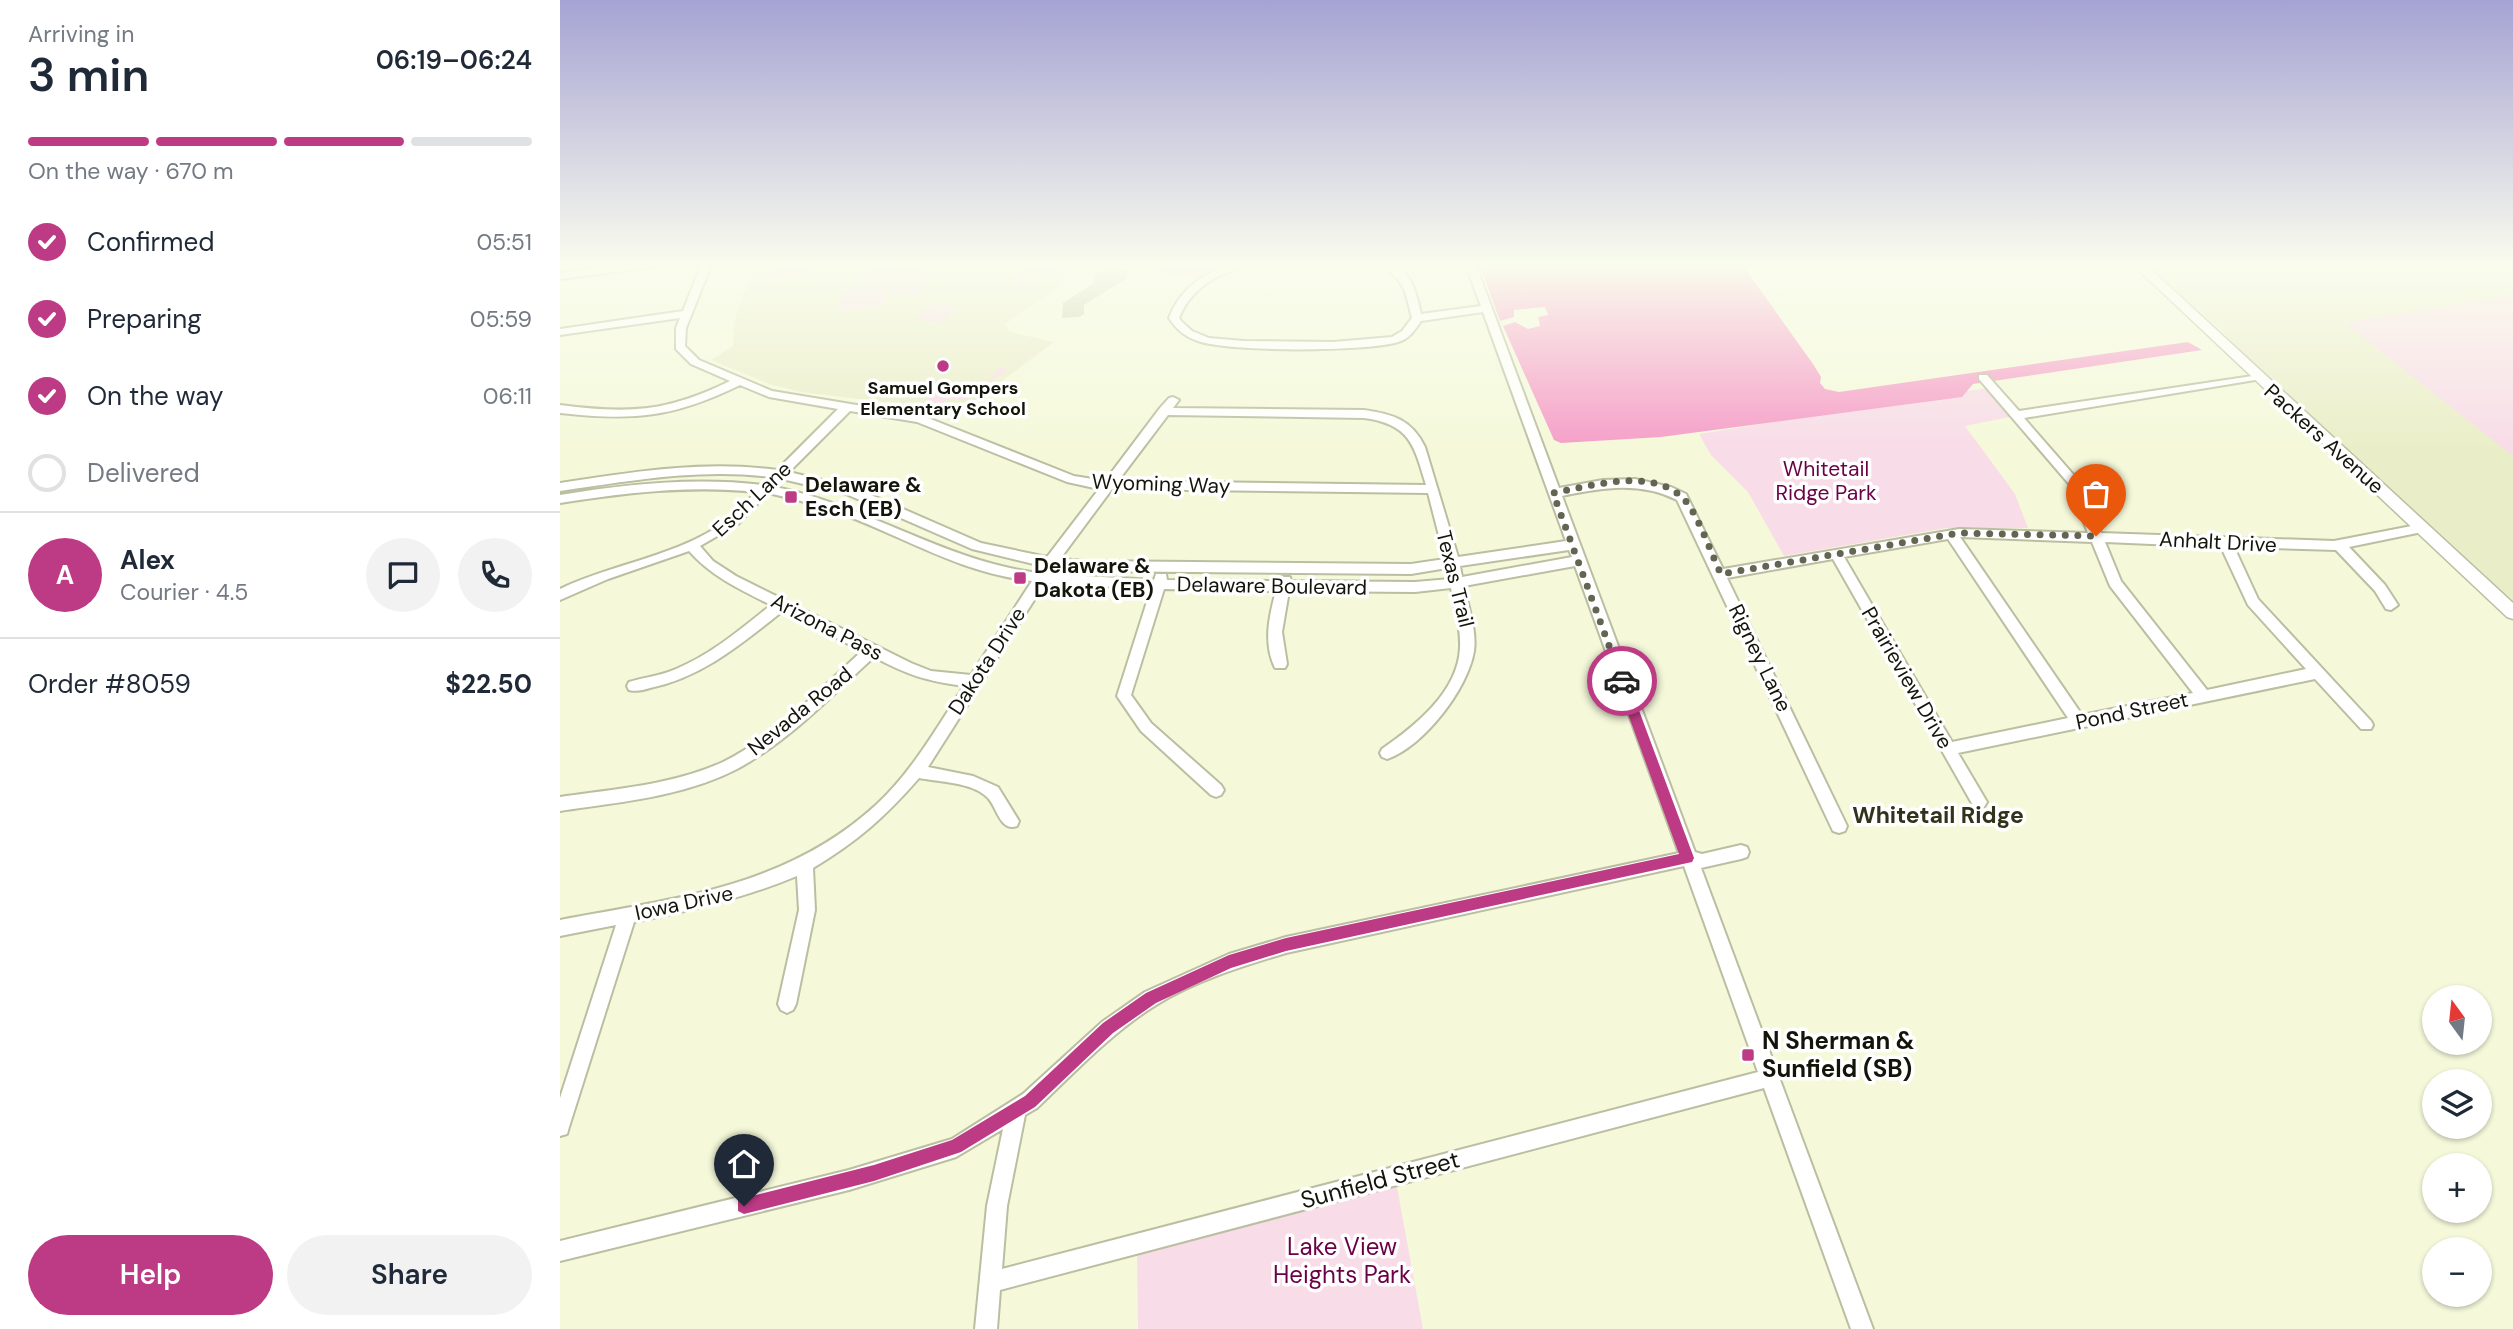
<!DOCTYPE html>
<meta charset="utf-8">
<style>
body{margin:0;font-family:"DM Sans",sans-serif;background:#f2f2f3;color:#1f2937;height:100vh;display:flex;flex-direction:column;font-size:26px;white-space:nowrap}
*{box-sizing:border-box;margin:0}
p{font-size:23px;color:#747a83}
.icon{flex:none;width:38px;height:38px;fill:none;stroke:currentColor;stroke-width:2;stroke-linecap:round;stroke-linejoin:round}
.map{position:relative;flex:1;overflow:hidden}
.drawer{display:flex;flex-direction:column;background:#fff;width:560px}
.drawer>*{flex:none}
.needle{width:46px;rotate:345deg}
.fabs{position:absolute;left:1862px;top:985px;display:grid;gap:14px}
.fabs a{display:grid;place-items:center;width:70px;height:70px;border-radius:50%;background:#fff;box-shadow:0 2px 5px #0004;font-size:35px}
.pin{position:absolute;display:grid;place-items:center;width:60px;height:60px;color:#fff;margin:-72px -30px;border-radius:50% 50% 50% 0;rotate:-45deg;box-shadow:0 0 7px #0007}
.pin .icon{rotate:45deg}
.courier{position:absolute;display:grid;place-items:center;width:70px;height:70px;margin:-35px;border:5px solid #bd3b84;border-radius:50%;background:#fff;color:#222;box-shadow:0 2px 9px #0007}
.headline em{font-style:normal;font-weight:600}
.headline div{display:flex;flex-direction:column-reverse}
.headline{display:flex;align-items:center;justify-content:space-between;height:119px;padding:0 28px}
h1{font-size:46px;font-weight:600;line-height:52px}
.bar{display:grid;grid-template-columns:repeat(4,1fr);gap:10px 7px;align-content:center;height:84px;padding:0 28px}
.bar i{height:9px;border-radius:5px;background:#e0e1e3}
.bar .selected{background:#bd3b84}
.bar p{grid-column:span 4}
.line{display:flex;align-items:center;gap:18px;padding:0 28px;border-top:2px solid #e0e1e3}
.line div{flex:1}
.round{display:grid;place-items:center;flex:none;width:74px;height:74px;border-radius:37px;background:#f2f2f3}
ol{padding:0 28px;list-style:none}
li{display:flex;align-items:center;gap:21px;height:77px}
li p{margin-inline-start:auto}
li .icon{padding:7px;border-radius:50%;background:#bd3b84;color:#fff;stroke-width:4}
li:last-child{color:#747a83}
li i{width:38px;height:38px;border:4px solid #e0e1e3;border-radius:50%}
.action{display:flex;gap:14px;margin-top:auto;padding:14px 28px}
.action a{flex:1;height:80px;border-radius:42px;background:#bd3b84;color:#fff;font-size:28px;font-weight:600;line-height:80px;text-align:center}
.action a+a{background:#f2f2f3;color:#1f2937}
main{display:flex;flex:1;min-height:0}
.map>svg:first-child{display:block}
</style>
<main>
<section class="drawer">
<div class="headline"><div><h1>3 min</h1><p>Arriving in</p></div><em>06:19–06:24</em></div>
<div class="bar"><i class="selected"></i><i class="selected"></i><i class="selected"></i><i></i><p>On the way · 670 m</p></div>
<ol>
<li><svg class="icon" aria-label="check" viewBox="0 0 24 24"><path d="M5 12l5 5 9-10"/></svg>Confirmed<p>05:51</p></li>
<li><svg class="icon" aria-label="check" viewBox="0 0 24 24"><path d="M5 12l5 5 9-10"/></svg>Preparing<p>05:59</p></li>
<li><svg class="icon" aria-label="check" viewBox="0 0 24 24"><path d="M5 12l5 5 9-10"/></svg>On the way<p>06:11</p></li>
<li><i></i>Delivered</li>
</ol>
<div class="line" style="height:126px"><b class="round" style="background:#bd3b84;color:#fff">A</b><div><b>Alex</b><p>Courier · 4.5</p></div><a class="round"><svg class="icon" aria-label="chat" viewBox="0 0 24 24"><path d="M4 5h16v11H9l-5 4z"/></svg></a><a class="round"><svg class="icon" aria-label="phone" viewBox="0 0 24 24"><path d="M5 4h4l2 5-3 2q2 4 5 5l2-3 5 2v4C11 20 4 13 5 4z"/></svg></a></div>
<div class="line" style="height:91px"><div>Order #8059</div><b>$22.50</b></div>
<div class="action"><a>Help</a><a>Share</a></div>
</section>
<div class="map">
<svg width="1953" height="1329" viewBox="0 0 1953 1329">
<rect width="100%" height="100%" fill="#f5f9da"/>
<!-- built -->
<g fill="#eaeec8">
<polygon points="195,263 532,263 445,324 450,332 494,342 389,420 331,403 242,392 212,385 151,360 173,346 174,322"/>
<polygon points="1586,263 1953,263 1953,607 1667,343 1671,342 1662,331"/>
</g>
<!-- green -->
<g fill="#f8dce8">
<polygon points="214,263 255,263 250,277 211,283"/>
<polygon points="476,263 508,263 465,289 446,282"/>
<polygon points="600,263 675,263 642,279 599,273"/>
<polygon points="315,264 380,272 356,296 326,292 323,306 277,312 282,291 295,289 289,288"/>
<polygon points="1953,294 1953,456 1785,323"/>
<polygon points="373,303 399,306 382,323 356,320"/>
<polygon points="440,367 448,369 404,400 387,398 382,405 369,405 368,399 385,386 398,385 395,390 404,391 414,381 427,382"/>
<polygon points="1426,388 1450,417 1405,426 1455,494 1468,528 1386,528 1224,556 1188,492 1151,455 1139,434"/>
<polygon points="835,1176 863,1329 578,1329 577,1244"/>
</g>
<!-- forest -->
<polygon fill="#f59ec8" points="919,263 1181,263 1253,364 1261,377 1260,383 1265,389 1279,392 1628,342 1642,350 1413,384 1402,397 1101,437 1001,443 994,440 943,326 955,322 968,329 980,326 978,317 988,315 985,307 954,310 954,317 940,321"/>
<!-- building -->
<polygon fill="#cbceb0" points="545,263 560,263 561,270 567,270 567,278 524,305 524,314 519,317 502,318 503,303 534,283 534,273 544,271"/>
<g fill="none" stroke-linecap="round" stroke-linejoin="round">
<defs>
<g id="minor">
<polygon points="78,263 107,263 102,266 0,279 0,273"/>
<path d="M142,263h10l-26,65 -1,18 14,14 73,31 151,25 151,60 31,5 55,-73 9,-10 4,-1 6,3 -6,8 191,2c29,4 48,10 61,37l33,110 108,-16 -83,-229 -62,9c-6,9 -12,18 -23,21 -32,10 -170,10 -200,-1 -13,-4 -22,-12 -29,-23 14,-37 49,-55 87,-55 -7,4 -15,4 -22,7 -25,8 -45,23 -55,48l2,3 11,10 17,7 35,3 89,1 59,-5 10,-6 10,-13c-8,-33 -7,-35 -34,-55 32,0 37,25 43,51l60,-8 -16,-43h10l84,225 44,-8 32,-1 36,8 15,7 37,75 236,-40 129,4 -19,-49 -90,-105v-4h8l32,36 240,-36v4l-4,1 -231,38 54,62 23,53 233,8 88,-17 6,4 -6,4 -73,15 36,38 13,20 -7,5 -5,-1 -11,-18 -39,-41 -102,-3 24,52 113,122 2,4 -2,4h-10l-46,-50 -357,74 29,49 -3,5 -5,2 -5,-2 -141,-248 -106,19 120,248 -2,5 -6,2 -6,-2 -156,-331c-38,-19 -75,-12 -115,-4l133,356 7,2 39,-9 6,2 2,5 -2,5 -6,2 -40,9 172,461h-22l-87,-241 -764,202 -3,39h-22l12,-123 16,-77 -47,28 -107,33 -289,71v-20l289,-71 103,-31 71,-45 79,-72 43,-30 84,-38 57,-17 393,-84 -104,-287 -111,20c4,20 13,45 10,65 -6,38 -51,96 -87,108l-5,-2 -2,-4 2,-4c33,-23 76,-57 78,-101 1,-20 -5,-40 -9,-60l-36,4 -126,-1 -7,41 5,32 -2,4h-10c-12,-25 -6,-52 1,-77l-112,-2 -33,106 20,28 70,62 3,5 -3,5 -5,2 -5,-2 -70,-64 -24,-35 34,-107 -106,-6 -117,184 45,9 25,11 21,34 -2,5c-17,6 -20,-19 -29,-28 -15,-16 -49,-16 -69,-20 -34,39 -61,63 -106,90l2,42 -19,94 -3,6 -6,3 -6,-3 -3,-6 21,-94 -2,-34c-53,22 -107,35 -163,46l-65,205 -2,7 -7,2v-38l56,-173 -56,11v-16c115,-22 225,-32 316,-115 36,-33 61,-78 88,-119 -38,-5 -56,-11 -90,-29 -43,39 -85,84 -137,112 -54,28 -118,33 -177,42v-14c54,-8 113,-12 163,-35 53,-26 96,-72 139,-111l-79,-40c-41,32 -80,66 -133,77 -7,2 -14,4 -21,2l-2,-4 2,-4c16,-5 32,-6 47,-13 36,-15 65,-40 95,-64 -30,-15 -59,-28 -82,-54l-81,28 -48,21v-11c54,-26 120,-33 169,-70 9,-8 18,-18 27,-27 -66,-7 -131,1 -196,11v-8c68,-11 134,-18 203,-10l7,-8c-70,-9 -141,4 -210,14v-8c71,-11 145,-23 217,-13l61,-61 -69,-12 -29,-12c-67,33 -107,36 -180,28v-8c69,9 107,7 170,-24l-39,-17 -15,-15v-21l4,-10 -120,17v-6l123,-18zM290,411l67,11 150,60 32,7 -52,68 -66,-14 -126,-55 -66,-16zM608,415l196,3c46,6 50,27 62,67l-308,-4zM222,479l64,15 126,55 70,17 -4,7c-94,-12 -171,-68 -263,-86zM552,489l316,4 17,66 -34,5 -326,-3 -25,-2zM208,493c22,5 42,10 63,17 70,24 124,62 201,71l-61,94 -40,-4 -20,-8 -175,-87 -23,-15 -13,-15 38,-22zM1400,537l132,5 18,44 83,107 -111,22zM1388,539l120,179 -116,24 -108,-185zM1545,542l116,5 27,58 58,64 -99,21 -86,-109zM1009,550l3,7 -110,20 -2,-11zM494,568l31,3 326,3 36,-6 3,11 -35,3 -124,-1 -1,-4h-10l-2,4 -111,-1 -1,-6h-10l-2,6 -104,-6zM1124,866l74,206 -756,197 5,-63 18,-91 12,-7c38,-36 74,-75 119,-103 38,-24 87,-39 130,-52z"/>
<polygon points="1586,263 1609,263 1581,270 1576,267"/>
</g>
<polygon id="major" points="1571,263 1584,263 1953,603 1953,619 1947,617"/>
</defs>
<!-- minor casing -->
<use href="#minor" stroke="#bbbea1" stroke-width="4"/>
<!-- major casing -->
<use href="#major" stroke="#bbbea1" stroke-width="3"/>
<!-- minor -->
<use href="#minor" fill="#fff" fill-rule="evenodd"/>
<!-- major -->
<use href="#major" fill="#fff" fill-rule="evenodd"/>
</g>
<!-- sky -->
<linearGradient id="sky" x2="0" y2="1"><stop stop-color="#a5a3d3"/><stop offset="0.59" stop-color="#fafcee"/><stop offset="1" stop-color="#fafcee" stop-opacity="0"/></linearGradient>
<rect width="1953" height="449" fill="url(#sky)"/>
<!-- route -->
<polygon fill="#bd3b84" points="1062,676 1068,681 1134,858 1132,862 726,951 671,968 596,1003 553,1033 475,1107 401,1152 314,1181 184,1214 178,1211 178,1200 184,1198 314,1165 392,1140 465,1096 543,1023 586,993 669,955 726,938 1119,854 1056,681"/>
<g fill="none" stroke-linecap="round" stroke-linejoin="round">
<!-- done -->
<path stroke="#636553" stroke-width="7" stroke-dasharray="0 12.6" d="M1062,681l-69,-188c38,-7 95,-25 128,3 16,14 30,58 40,78l238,-41 137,3"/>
</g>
<!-- markers -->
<g fill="#bd3b84" stroke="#fff" stroke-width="2.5">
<circle cx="383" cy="366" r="7"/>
<rect x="224" y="490" width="14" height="14" rx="3.5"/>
<rect x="453" y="571" width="14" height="14" rx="3.5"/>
<rect x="1181" y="1048" width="14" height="14" rx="3.5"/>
</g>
<g text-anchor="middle" stroke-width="7" stroke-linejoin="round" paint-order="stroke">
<!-- far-poi labels -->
<g font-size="18" font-weight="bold" fill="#14150a" stroke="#fff">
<text x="383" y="394">Samuel Gompers<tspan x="383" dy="21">Elementary School</tspan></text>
</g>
<!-- street labels -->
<g font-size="21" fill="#14150a" stroke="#fff">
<text transform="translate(1764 439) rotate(42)" y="7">Packers Avenue</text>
<text transform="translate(601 484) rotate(2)" y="7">Wyoming Way</text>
<text transform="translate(192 499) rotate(-43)" y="7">Esch Lane</text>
<text transform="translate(1658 542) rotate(3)" y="7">Anhalt Drive</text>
<text transform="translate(895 579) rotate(76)" y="7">Texas Trail</text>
<text transform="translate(712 586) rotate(1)" y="7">Delaware Boulevard</text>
<text transform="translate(267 627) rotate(27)" y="7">Arizona Pass</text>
<text transform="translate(1200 658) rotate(64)" y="7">Rigney Lane</text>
<text transform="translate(427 661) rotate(-57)" y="7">Dakota Drive</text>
<text transform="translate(1347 678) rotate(60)" y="7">Prairieview Drive</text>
<text transform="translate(240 711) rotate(-39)" y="7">Nevada Road</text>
<text transform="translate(1572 711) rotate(-12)" y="7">Pond Street</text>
<text transform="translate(124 903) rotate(-12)" y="7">Iowa Drive</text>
</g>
<!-- park labels -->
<g font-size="21" fill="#6b0045" stroke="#fff">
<text x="1266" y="476">Whitetail<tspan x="1266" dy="24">Ridge Park</tspan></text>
</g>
<!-- poi labels -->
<g font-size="21" font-weight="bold" fill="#14150a" stroke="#fff" text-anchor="start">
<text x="245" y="492">Delaware &amp;<tspan x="245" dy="24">Esch (EB)</tspan></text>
<text x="474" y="573">Delaware &amp;<tspan x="474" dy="24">Dakota (EB)</tspan></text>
</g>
<!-- neighbourhood labels -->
<g font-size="23" font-weight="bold" fill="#31331a" stroke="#fff">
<text x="1378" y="823">Whitetail Ridge</text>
</g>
<!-- near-poi labels -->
<g font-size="24" font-weight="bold" fill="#14150a" stroke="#fff" text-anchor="start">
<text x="1202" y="1049">N Sherman &amp;<tspan x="1202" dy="28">Sunfield (SB)</tspan></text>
</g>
<!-- near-street labels -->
<g font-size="24" fill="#14150a" stroke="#fff">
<text transform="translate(820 1180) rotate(-15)" y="8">Sunfield Street</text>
</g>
<!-- near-park labels -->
<g font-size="24" fill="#6b0045" stroke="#fff">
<text x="782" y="1255">Lake View<tspan x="782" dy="28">Heights Park</tspan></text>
</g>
</g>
</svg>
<div class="fabs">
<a><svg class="needle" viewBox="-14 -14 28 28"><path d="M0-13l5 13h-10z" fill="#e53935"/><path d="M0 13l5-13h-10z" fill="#747a83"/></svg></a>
<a><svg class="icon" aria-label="layers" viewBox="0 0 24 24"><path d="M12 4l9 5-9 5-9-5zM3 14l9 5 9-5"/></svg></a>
<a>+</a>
<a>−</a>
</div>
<div class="pin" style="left:1536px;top:536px;background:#ea580c"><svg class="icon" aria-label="bag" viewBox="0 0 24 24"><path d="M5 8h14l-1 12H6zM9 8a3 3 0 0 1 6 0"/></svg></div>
<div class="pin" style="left:184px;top:1206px;background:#1f2937"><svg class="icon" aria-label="home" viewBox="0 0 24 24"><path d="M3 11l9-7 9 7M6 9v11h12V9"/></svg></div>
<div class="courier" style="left:1062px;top:681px"><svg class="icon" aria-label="car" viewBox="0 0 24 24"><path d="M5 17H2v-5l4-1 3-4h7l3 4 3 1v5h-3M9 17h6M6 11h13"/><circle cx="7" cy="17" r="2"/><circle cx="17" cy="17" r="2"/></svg></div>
</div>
</main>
